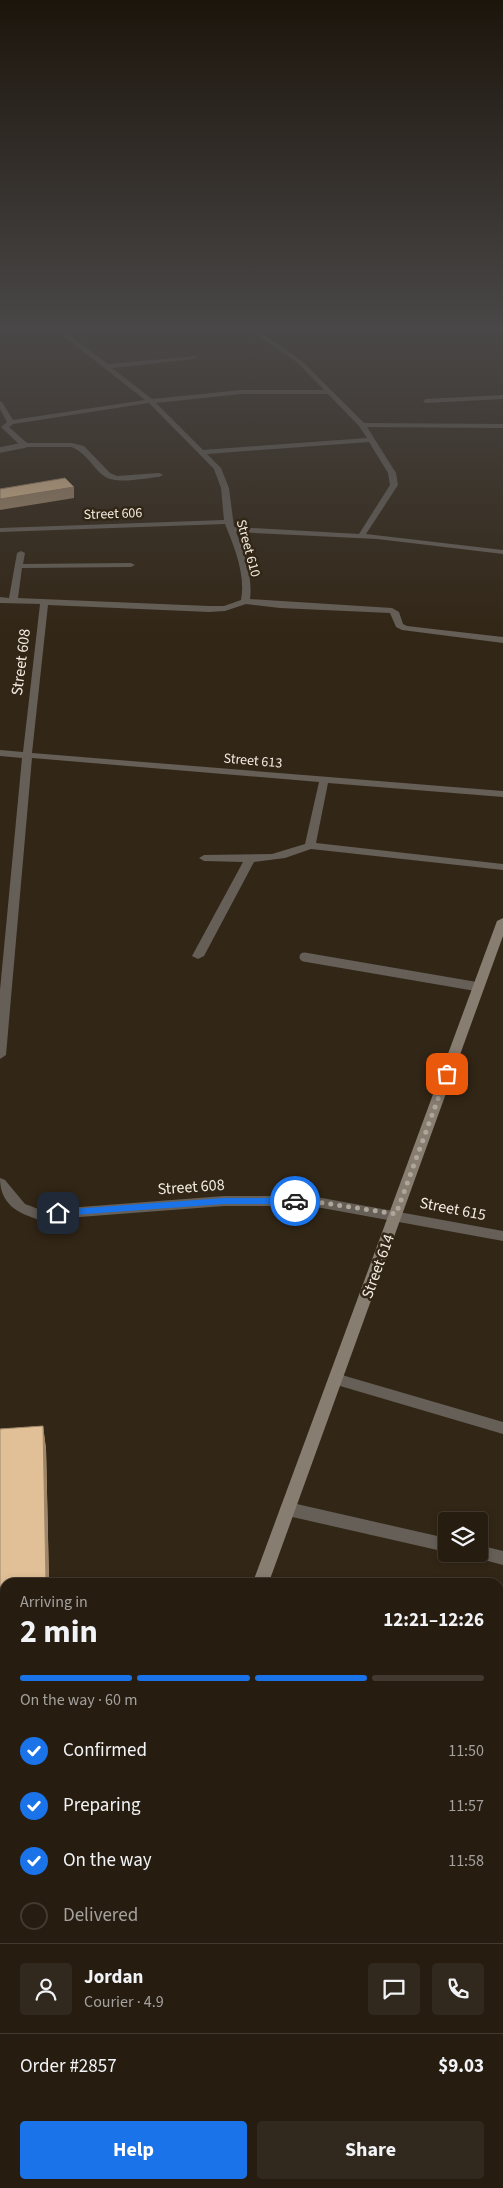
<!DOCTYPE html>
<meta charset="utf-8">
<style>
body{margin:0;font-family:"Source Sans 3",sans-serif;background:#32291e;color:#f1f3f6;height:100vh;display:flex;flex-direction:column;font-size:19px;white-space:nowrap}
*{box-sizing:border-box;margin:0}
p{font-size:16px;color:#a4a19f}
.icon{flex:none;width:28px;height:28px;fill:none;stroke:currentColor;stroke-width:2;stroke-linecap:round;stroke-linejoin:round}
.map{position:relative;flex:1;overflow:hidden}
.sheet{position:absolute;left:0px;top:1578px;width:504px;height:611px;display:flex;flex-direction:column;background:#261c10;border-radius:15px 15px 0 0;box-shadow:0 2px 8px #0003,0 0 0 1px #423a30}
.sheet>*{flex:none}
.tools{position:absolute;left:438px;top:1512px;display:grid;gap:10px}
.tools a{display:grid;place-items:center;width:50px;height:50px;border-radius:5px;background:#261c10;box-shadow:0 2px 8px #0003,0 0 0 1px #423a30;font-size:25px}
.pin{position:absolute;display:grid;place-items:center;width:42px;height:42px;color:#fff;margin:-21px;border-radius:10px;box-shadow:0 2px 8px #0006}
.courier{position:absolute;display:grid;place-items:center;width:50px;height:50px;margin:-25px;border:4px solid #1a73e8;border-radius:50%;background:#fff;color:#222;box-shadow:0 1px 6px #0007}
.overview em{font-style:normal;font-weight:700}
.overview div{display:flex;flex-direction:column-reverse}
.overview{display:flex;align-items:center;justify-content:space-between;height:85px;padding:0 20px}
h1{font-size:32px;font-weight:700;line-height:38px}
.bar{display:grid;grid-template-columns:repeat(4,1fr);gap:8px 5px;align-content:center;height:60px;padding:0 20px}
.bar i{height:6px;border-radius:4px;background:#423a30}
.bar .current{background:#1a73e8}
.bar p{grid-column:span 4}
.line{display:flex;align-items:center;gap:12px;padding:0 20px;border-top:1px solid #423a30}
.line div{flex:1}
.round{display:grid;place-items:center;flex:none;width:52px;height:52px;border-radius:5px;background:#32291e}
ol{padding:0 20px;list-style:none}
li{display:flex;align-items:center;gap:15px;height:55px}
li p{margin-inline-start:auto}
li .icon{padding:5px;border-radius:50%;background:#1a73e8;color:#fff;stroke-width:4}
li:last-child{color:#a4a19f}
li i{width:28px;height:28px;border:2px solid #423a30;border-radius:50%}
.button{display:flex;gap:10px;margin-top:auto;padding:10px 20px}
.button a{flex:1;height:58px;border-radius:5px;background:#1a73e8;color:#fff;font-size:20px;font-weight:700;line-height:58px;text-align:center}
.button a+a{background:#32291e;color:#f1f3f6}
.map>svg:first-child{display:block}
</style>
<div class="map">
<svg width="503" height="2188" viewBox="0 0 503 2188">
<rect width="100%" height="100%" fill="#322616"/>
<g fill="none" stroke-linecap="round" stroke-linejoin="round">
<!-- lane-far2 -->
<polyline stroke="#655f57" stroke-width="5.5" points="0,450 25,445"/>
<!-- lane-far1 -->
<polyline stroke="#655f57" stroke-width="9" points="304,957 479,987"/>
<!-- lane -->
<g stroke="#655f57" stroke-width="15">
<polyline points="174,2184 201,2188"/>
<polyline points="323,2188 336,2184"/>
</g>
<!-- street -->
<g fill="#655f57" fill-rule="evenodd">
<path d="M244,326h7l51,35 62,62 139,1v4l-136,-1 29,46 2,12 -32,49 137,16v4l-126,-15 -141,-7c8,19 17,46 14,67l142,9 7,4 4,12 4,2 96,11v6l-101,-13 -6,-3 -6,-14 -110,-5 -34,-4 -21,7 -16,1 -161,-7 -16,148 471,38v6l-175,-14 -12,60 187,21v6l-192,-21 -26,9 -31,4 -50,94 -6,3 -6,-3 51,-94 -39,-1 -5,-3 5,-3 68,-1 33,-10 14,-62 -287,-24 -26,297 -6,4v-69l22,-232 -22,-2v-6l23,2 17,-148 -40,-1v-6l9,1 8,-45 4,-2 4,2 -2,11 108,-1 4,2 -4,2 -109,1 -4,30 191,8h15l17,-6c5,-25 -7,-54 -16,-76l-225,8v-4l224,-8 -3,-32 -7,-19 -65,-66 -136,21 -4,3 18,16h45l12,3 26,27 7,3 42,-3 4,2 -4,2c-15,1 -42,8 -55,-1 -12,-9 -18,-24 -33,-29h-49l-21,-20 6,-5 -7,-13v-8l2,1 11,18 132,-20 -89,-70 2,-3 50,37 88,-8v2l-2,1 -82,9 40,31 89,-9h83l-26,-27zM241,394h87l31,32 8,12 -164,12 -47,-47zM369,442l19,31 2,12 -31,49 -125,-7 -5,-39 -8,-20 -14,-14z"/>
<polygon points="503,395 503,399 426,403 423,401 426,399"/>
<path d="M0,1178l5,2 20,24 16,6 183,-14h87l192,35v10l-192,-35h-87l-184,14c-23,-7 -40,-16 -40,-42z"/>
<polygon points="335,1373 503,1422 503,1434 330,1383 328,1379 330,1375"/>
<polygon points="288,1502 446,1538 446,1552 288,1516 282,1514 280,1509 282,1504"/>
<polygon points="479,1545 503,1551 503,1565 473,1557 472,1554 479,1554"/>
<polygon points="499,1857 503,1858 503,1876 499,1875"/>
<polygon points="0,1871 5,1872 5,1890 0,1889"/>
</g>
<!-- secondary -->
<g fill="#887d71" fill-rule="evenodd">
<polygon points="83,326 158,326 155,328 0,332 0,328"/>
<polygon points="503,918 503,936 269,1582 253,1582 497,921"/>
<polygon points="30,2184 52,2184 51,2188 29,2188"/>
</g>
</g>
<!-- wall -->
<g fill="#c2a582">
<polygon points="43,1426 46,1449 49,1582 5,1582 5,1636 0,1636 0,1429"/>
<polygon points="0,1906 5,1908 5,2006 0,2005"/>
<polygon points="0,2053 5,2054 5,2109 0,2108"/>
</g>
<!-- shaded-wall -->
<g fill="#9e866a">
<polygon points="74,487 74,498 0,510 0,499"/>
<polygon points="43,1426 46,1449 49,1582 46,1582"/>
<polygon points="1,2162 4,2173 0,2182 0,2165"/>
</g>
<!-- building -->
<g fill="#e1c097" stroke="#9e866a">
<polygon points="65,478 74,487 0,499 0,489"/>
<polygon points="43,1426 46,1582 5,1582 5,1612 0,1613 0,1429"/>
<polygon points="0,1906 5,1908 5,1995 0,1994"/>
<polygon points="0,2053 5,2054 5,2098 0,2097"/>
<polygon points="109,2184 119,2188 107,2188"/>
</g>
<!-- sky -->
<linearGradient id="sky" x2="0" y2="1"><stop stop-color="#1c150c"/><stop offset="0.52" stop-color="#494747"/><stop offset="1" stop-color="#494747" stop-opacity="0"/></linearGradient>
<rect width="503" height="632" fill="url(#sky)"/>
<!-- route -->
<polygon fill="#1a73e8" points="224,1198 295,1198 299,1201 295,1204 224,1204 58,1216 54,1213 58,1210"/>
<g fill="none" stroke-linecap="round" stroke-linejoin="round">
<!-- done -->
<polyline stroke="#afa69a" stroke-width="5" stroke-dasharray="0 9" points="295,1201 311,1201 396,1214 447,1074"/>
</g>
<g text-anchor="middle" stroke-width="5" stroke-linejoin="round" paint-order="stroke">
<!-- far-street labels -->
<g font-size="14" fill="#f3ebe1" stroke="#322616">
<text transform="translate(113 513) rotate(-2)" y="5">Street 606</text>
<text transform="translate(249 548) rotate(75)" y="5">Street 610</text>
<text transform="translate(253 760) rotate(5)" y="5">Street 613</text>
</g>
<!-- street labels -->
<g font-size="16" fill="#f3ebe1" stroke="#322616">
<text transform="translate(20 662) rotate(-83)" y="6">Street 608</text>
<text transform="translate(191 1186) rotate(-4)" y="6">Street 608</text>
<text transform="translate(453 1208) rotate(11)" y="6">Street 615</text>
<text transform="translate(377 1266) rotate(-70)" y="6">Street 614</text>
</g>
</g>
</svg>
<div class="tools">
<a><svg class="icon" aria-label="layers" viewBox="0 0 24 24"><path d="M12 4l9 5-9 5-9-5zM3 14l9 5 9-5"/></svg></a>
</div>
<div class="pin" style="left:447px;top:1074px;background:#ea580c"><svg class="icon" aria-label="bag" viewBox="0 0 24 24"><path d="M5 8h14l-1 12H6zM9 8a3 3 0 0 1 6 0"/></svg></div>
<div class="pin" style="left:58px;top:1213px;background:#1f2937"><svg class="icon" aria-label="home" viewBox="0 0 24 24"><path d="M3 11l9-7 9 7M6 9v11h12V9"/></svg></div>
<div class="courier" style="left:295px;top:1201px"><svg class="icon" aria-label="car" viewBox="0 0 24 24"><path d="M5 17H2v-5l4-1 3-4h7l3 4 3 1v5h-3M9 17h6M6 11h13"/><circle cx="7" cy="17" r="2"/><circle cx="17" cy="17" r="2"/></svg></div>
<section class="sheet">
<div class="overview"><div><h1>2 min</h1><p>Arriving in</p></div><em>12:21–12:26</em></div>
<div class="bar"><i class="current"></i><i class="current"></i><i class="current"></i><i></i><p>On the way · 60 m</p></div>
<ol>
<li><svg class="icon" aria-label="check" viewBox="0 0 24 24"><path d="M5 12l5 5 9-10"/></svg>Confirmed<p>11:50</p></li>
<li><svg class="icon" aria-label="check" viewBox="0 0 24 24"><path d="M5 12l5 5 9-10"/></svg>Preparing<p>11:57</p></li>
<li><svg class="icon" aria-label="check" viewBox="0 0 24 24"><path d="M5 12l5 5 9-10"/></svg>On the way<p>11:58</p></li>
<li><i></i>Delivered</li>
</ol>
<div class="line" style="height:90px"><a class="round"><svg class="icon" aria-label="person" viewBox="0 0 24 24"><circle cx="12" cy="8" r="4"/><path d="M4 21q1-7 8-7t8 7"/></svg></a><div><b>Jordan</b><p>Courier · 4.9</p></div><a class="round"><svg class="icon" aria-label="chat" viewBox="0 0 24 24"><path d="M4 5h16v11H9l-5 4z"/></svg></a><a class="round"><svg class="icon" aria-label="phone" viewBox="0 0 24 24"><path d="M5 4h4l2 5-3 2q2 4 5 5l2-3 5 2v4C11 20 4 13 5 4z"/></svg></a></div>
<div class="line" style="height:65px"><div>Order #2857</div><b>$9.03</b></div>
<div class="button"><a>Help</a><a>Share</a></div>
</section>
</div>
